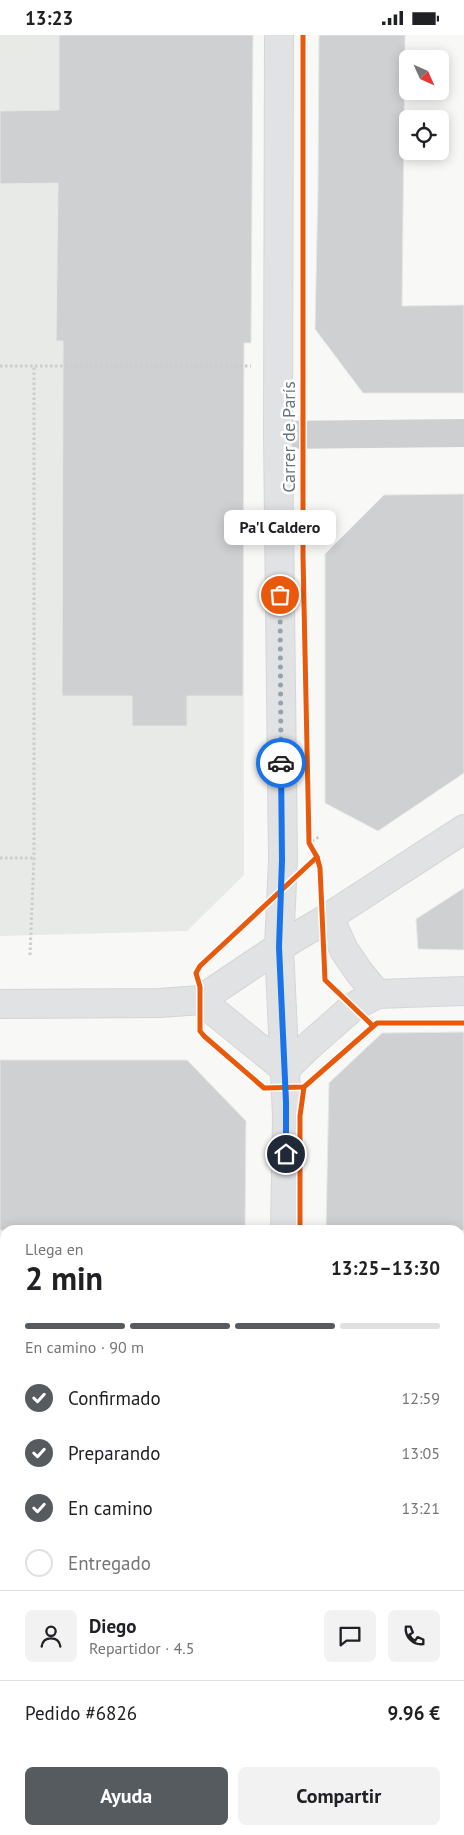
<!DOCTYPE html>
<html lang="es">
<meta charset="utf-8">
<style>
body{margin:0;font-family:"PT Sans",sans-serif;background:#f2f2f2;color:#202124;height:100vh;display:flex;flex-direction:column;font-size:19px;white-space:nowrap}
*{box-sizing:border-box;margin:0}
p{font-size:16px;color:#757577}
.icon{flex:none;width:28px;height:28px;fill:none;stroke:currentColor;stroke-width:2;stroke-linecap:round;stroke-linejoin:round}
.map{position:relative;flex:1;overflow:hidden}
.drawer{position:absolute;left:0px;top:1190px;width:465px;height:610px;display:flex;flex-direction:column;background:#fff;border-radius:15px 15px 0 0;box-shadow:0 2px 12px #0003}
.drawer>*{flex:none}
.needle{width:32px;rotate:135deg}
.buttons{position:absolute;left:399px;top:15px;display:grid;gap:10px}
.buttons a{display:grid;place-items:center;width:50px;height:50px;border-radius:8px;background:#fff;box-shadow:0 2px 12px #0003;font-size:25px}
.pin{position:absolute;display:grid;place-items:center;width:42px;height:42px;color:#fff;margin:-21px;border:2px solid #fff;border-radius:50%;box-shadow:0 1px 5px #0007}
.courier{position:absolute;display:grid;place-items:center;width:50px;height:50px;margin:-25px;border:4px solid #1a73e8;border-radius:50%;background:#fff;color:#222;box-shadow:0 1px 6px #0007}
.bubble{position:absolute;height:35px;border-radius:8px;background:#fff;box-shadow:0 2px 12px #0003;font-size:16px;font-weight:700;line-height:35px;text-align:center}
.summary em{font-style:normal;font-weight:700}
.summary div{display:flex;flex-direction:column-reverse}
.summary{display:flex;align-items:center;justify-content:space-between;height:85px;padding:0 25px}
h1{font-size:32px;font-weight:700;line-height:38px}
.bar{display:grid;grid-template-columns:repeat(4,1fr);gap:8px 5px;align-content:center;height:60px;padding:0 25px}
.bar i{height:6px;border-radius:4px;background:#e0e0e0}
.bar .active{background:#565b60}
.bar p{grid-column:span 4}
.line{display:flex;align-items:center;gap:12px;padding:0 25px;border-top:1px solid #e0e0e0}
.line div{flex:1}
.round{display:grid;place-items:center;flex:none;width:52px;height:52px;border-radius:8px;background:#f2f2f2}
ol{padding:0 25px;list-style:none}
li{display:flex;align-items:center;gap:15px;height:55px}
li p{margin-inline-start:auto}
li .icon{padding:5px;border-radius:50%;background:#565b60;color:#fff;stroke-width:4}
li:last-child{color:#757577}
li i{width:28px;height:28px;border:2px solid #e0e0e0;border-radius:50%}
.primary-button{display:flex;gap:10px;margin-top:auto;padding:10px 25px}
.primary-button a{flex:1;height:58px;border-radius:8px;background:#565b60;color:#fff;font-size:20px;font-weight:700;line-height:58px;text-align:center}
.primary-button a+a{background:#f2f2f2;color:#202124}
.status{display:flex;justify-content:space-between;align-items:center;height:35px;padding:0 25px;background:#fff;direction:ltr}
.status svg{height:14px;fill:currentColor}
.map>svg:first-child{display:block}
</style>
<div class="status"><b>13:23</b><svg viewBox="0 0 49 12"><path d="M0 12V9h3v3zM5 12V6h3v6zM10 12V3h3v9zM15 12V0h3v12zM26 1h20v11H26zM47 4h2v5h-2z"/></svg></div>
<div class="map">
<svg width="464" height="1800" viewBox="0 0 464 1800">
<rect width="100%" height="100%" fill="#f8f8f7"/>
<!-- built -->
<polygon fill="#e8eae8" points="0,0 253,0 251,308 243,308 244,840 187,896 0,901"/>
<!-- green -->
<g fill="#e8ebe5">
<rect x="0" y="0" width="24" height="21"/>
<polygon points="0,1753 5,1753 5,1795 80,1795 79,1800 0,1800"/>
</g>
<!-- building -->
<g fill="#cfd0d1" stroke="#e7e7e6">
<polygon points="59,0 253,0 251,308 244,308 243,661 187,661 187,691 132,691 132,661 62,661 63,306 56,306 58,148 0,149 0,76 59,75"/>
<polygon points="319,0 405,0 402,271 464,270 464,358 363,358 315,294 318,152"/>
<polygon points="464,459 464,738 378,796 325,768 325,519 384,460"/>
<polygon points="464,853 464,915 418,914 416,884"/>
<polygon points="464,997 464,1195 326,1195 329,1048 382,998"/>
<polygon points="0,1025 187,1025 246,1086 245,1195 0,1195"/>
</g>
<g fill="none" stroke-linecap="round" stroke-linejoin="round">
<defs>
<g id="secondary">
<polyline points="279,0 278,400 283,825 279,912 287,1081 285,1195"/>
<polyline points="329,882 344,915 359,937 377,959"/>
<polyline points="200,965 285,1034"/>
<polyline points="285,1034 311,1009 353,972 377,959 464,956"/>
<polyline points="460,1526 464,1526"/>
<polyline points="0,1527 5,1527"/>
<polyline points="281,1795 281,1800"/>
</g>
<polyline id="primary" points="0,969 160,968 200,965 279,912 321,887 464,794"/>
</defs>
<!-- secondary casing -->
<use href="#secondary" stroke="#d5d6d7" stroke-width="30"/>
<!-- primary casing -->
<use href="#primary" stroke="#d4d4d5" stroke-width="30"/>
<!-- path -->
<g stroke="#cccdcd" stroke-width="3" stroke-dasharray="2.5 2.5" stroke-linecap="butt">
<polyline points="0,331 251,331"/>
<polyline points="312,806 319,802"/>
<polyline points="0,823 34,823"/>
<polyline points="30,920 34,823 34,331"/>
<polyline points="0,1767 5,1768"/>
<polyline points="53,1795 53,1800"/>
</g>
<!-- street -->
<polyline stroke="#cecfd0" stroke-width="28" points="278,400 464,398"/>
<!-- secondary -->
<use href="#secondary" stroke="#e1e2e3" stroke-width="28"/>
<!-- primary -->
<use href="#primary" stroke="#e1e2e3" stroke-width="28"/>
<defs>
<g id="cycleway">
<polyline points="303,0 303,521 309,808 317,822 320,833 325,945 373,991"/>
<polyline points="317,822 200,931 196,938 200,952 200,996 204,1001 264,1053 304,1052 377,988 464,988"/>
<polyline points="300,1195 300,1081 304,1052"/>
</g>
</defs>
<!-- cycleway casing -->
<use href="#cycleway" stroke="#fff" stroke-width="8"/>
<!-- cycleway -->
<use href="#cycleway" stroke="#e8590c" stroke-width="5"/>
</g>
<g fill="none" stroke-linecap="round" stroke-linejoin="round">
<!-- done -->
<polyline stroke="#98a2aa" stroke-width="5" stroke-dasharray="0 9" points="280,560 281,728"/>
<!-- route -->
<polyline stroke="#1a73e8" stroke-width="6" points="281,728 282,825 279,912 286,1067 286,1119"/>
</g>
<g text-anchor="middle" stroke-width="5" stroke-linejoin="round" paint-order="stroke">
<!-- street labels -->
<g font-size="18" fill="#647481" stroke="#fff">
<text transform="translate(289 402) rotate(-90)" y="6">Carrer de París</text>
</g>
</g>
</svg>
<div class="buttons">
<a><svg class="needle" viewBox="-14 -14 28 28"><path d="M0-13l5 13h-10z" fill="#e53935"/><path d="M0 13l5-13h-10z" fill="#757577"/></svg></a>
<a><svg class="icon" aria-label="locate" viewBox="0 0 24 24"><circle cx="12" cy="12" r="6"/><path d="M12 2v4M12 18v4M2 12h4M18 12h4"/></svg></a>
</div>
<div class="pin" style="left:280px;top:560px;background:#ea580c"><svg class="icon" aria-label="bag" viewBox="0 0 24 24"><path d="M5 8h14l-1 12H6zM9 8a3 3 0 0 1 6 0"/></svg></div>
<div class="pin" style="left:286px;top:1119px;background:#1f2937"><svg class="icon" aria-label="home" viewBox="0 0 24 24"><path d="M3 11l9-7 9 7M6 9v11h12V9"/></svg></div>
<div class="courier" style="left:281px;top:728px"><svg class="icon" aria-label="car" viewBox="0 0 24 24"><path d="M5 17H2v-5l4-1 3-4h7l3 4 3 1v5h-3M9 17h6M6 11h13"/><circle cx="7" cy="17" r="2"/><circle cx="17" cy="17" r="2"/></svg></div>
<div class="bubble" style="left:224px;top:475px;width:112px">Pa'l Caldero</div>
<section class="drawer">
<div class="summary"><div><h1>2 min</h1><p>Llega en</p></div><em>13:25–13:30</em></div>
<div class="bar"><i class="active"></i><i class="active"></i><i class="active"></i><i></i><p>En camino · 90 m</p></div>
<ol>
<li><svg class="icon" aria-label="check" viewBox="0 0 24 24"><path d="M5 12l5 5 9-10"/></svg>Confirmado<p>12:59</p></li>
<li><svg class="icon" aria-label="check" viewBox="0 0 24 24"><path d="M5 12l5 5 9-10"/></svg>Preparando<p>13:05</p></li>
<li><svg class="icon" aria-label="check" viewBox="0 0 24 24"><path d="M5 12l5 5 9-10"/></svg>En camino<p>13:21</p></li>
<li><i></i>Entregado</li>
</ol>
<div class="line" style="height:90px"><a class="round"><svg class="icon" aria-label="person" viewBox="0 0 24 24"><circle cx="12" cy="8" r="4"/><path d="M4 21q1-7 8-7t8 7"/></svg></a><div><b>Diego</b><p>Repartidor · 4.5</p></div><a class="round"><svg class="icon" aria-label="chat" viewBox="0 0 24 24"><path d="M4 5h16v11H9l-5 4z"/></svg></a><a class="round"><svg class="icon" aria-label="phone" viewBox="0 0 24 24"><path d="M5 4h4l2 5-3 2q2 4 5 5l2-3 5 2v4C11 20 4 13 5 4z"/></svg></a></div>
<div class="line" style="height:65px"><div>Pedido #6826</div><b>9.96 €</b></div>
<div class="primary-button"><a>Ayuda</a><a>Compartir</a></div>
</section>
</div>
